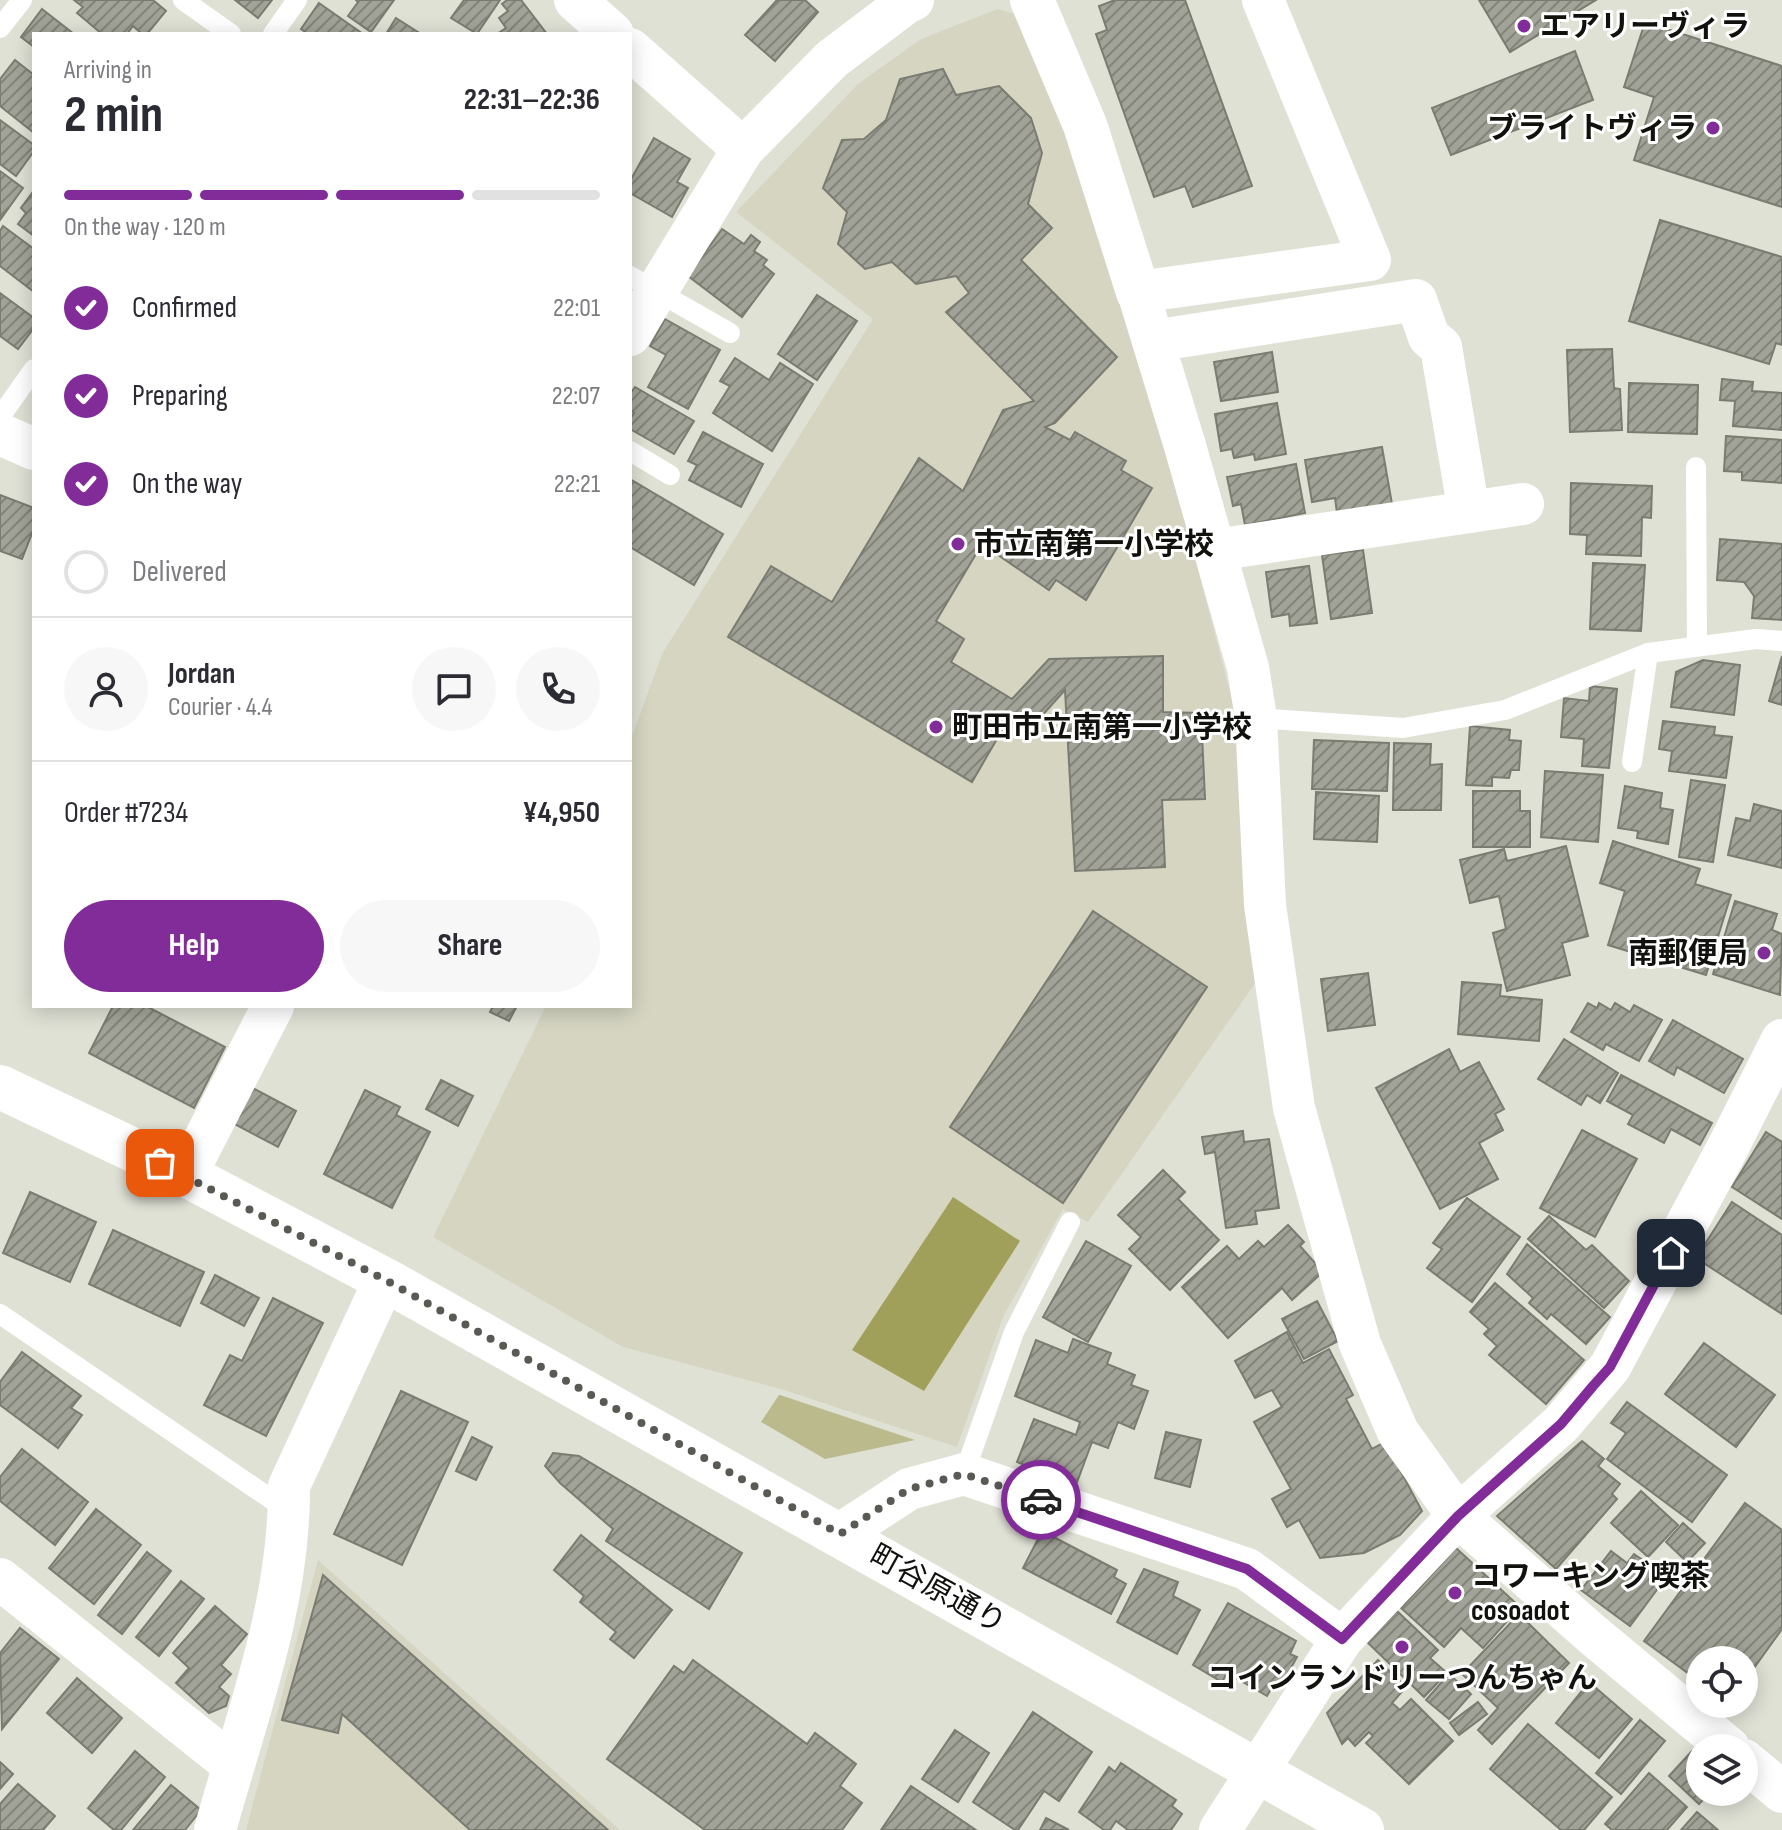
<!DOCTYPE html>
<meta charset="utf-8">
<style>
body{margin:0;font-family:"Sofia Sans Condensed","Noto Sans JP",sans-serif;background:#f7f7f7;color:#2b2b33;height:100vh;display:flex;flex-direction:column;font-size:30px;white-space:nowrap}
*{box-sizing:border-box;margin:0}
p{font-size:26px;color:#7c7c81}
.icon{flex:none;width:44px;height:44px;fill:none;stroke:currentColor;stroke-width:2;stroke-linecap:round;stroke-linejoin:round}
.map{position:relative;flex:1;overflow:hidden}
.details{position:absolute;left:32px;top:32px;width:600px;height:976px;display:flex;flex-direction:column;background:#fff;border-radius:0px;box-shadow:0 4px 20px #0003}
.details>*{flex:none}
.controls{position:absolute;left:1686px;top:1646px;display:grid;gap:16px}
.controls a{display:grid;place-items:center;width:72px;height:72px;border-radius:50%;background:#fff;box-shadow:0 4px 20px #0003;font-size:40px}
.pin{position:absolute;display:grid;place-items:center;width:68px;height:68px;color:#fff;margin:-34px;border-radius:16px;box-shadow:0 4px 12px #0006}
.courier{position:absolute;display:grid;place-items:center;width:80px;height:80px;margin:-40px;border:6px solid #822c9a;border-radius:50%;background:#fff;color:#222;box-shadow:0 2px 10px #0007}
.summary em{font-style:normal;font-weight:700}
.summary div{display:flex;flex-direction:column-reverse}
.summary{display:flex;align-items:center;justify-content:space-between;height:136px;padding:0 32px}
h1{font-size:52px;font-weight:700;line-height:60px}
.bar{display:grid;grid-template-columns:repeat(4,1fr);gap:12px 8px;align-content:center;height:96px;padding:0 32px}
.bar i{height:10px;border-radius:6px;background:#e1e1e2}
.bar .selected{background:#822c9a}
.bar p{grid-column:span 4}
.line{display:flex;align-items:center;gap:20px;padding:0 32px;border-top:2px solid #e1e1e2}
.line div{flex:1}
.round{display:grid;place-items:center;flex:none;width:84px;height:84px;border-radius:42px;background:#f7f7f7}
ol{padding:0 32px;list-style:none}
li{display:flex;align-items:center;gap:24px;height:88px}
li p{margin-inline-start:auto}
li .icon{padding:8px;border-radius:50%;background:#822c9a;color:#fff;stroke-width:4}
li:last-child{color:#7c7c81}
li i{width:44px;height:44px;border:4px solid #e1e1e2;border-radius:50%}
.primary-button{display:flex;gap:16px;margin-top:auto;padding:16px 32px}
.primary-button a{flex:1;height:92px;border-radius:48px;background:#822c9a;color:#fff;font-size:32px;font-weight:700;line-height:92px;text-align:center}
.primary-button a+a{background:#f7f7f7;color:#2b2b33}
.map>svg:first-child{display:block}
</style>
<div class="map">
<svg width="1782" height="1830" viewBox="0 0 1782 1830">
<defs>
<pattern id="building-hatch" width="6" height="6" patternUnits="userSpaceOnUse" patternTransform="scale(2)"><rect width="6" height="6" fill="#a2a398"/><path d="M-1 1l2-2M0 6l6-6M5 7l2-2" fill="none" stroke="#83837a"/></pattern>
</defs>
<rect width="100%" height="100%" fill="#e0e1d5"/>
<!-- built -->
<g fill="#d5d5c2">
<polygon points="998,9 1014,14 1066,137 1165,444 1235,711 1256,982 1088,1222 1063,1209 1003,1317 957,1447 781,1389 623,1347 433,1237 546,1006 630,1006 630,742 662,654 873,319 736,212 858,84 921,39"/>
<polygon points="318,1560 620,1830 246,1830"/>
</g>
<!-- green -->
<polygon fill="#baba8c" points="779,1395 780,1395 915,1440 825,1459 761,1422"/>
<!-- water -->
<polygon fill="#a1a05a" points="953,1197 1020,1241 924,1391 852,1350"/>
<!-- building -->
<g fill="url(#building-hatch)" stroke="#7b7c71" stroke-width="2">
<polygon points="74,0 153,0 166,11 147,34 142,34 133,26 127,34 102,34 77,13 83,7"/>
<polygon points="235,0 272,0 258,18"/>
<polygon points="356,0 394,0 371,32 348,16 358,2"/>
<polygon points="464,0 500,0 477,34 451,18"/>
<polygon points="507,0 521,0 547,34 497,34 506,28 499,18 508,11 502,4"/>
<polygon points="777,0 805,0 818,12 775,61 745,35"/>
<polygon points="1115,0 1185,0 1252,186 1193,207 1185,186 1154,197 1096,34 1107,30 1099,6"/>
<polygon points="1479,0 1596,0 1510,52"/>
<polygon points="319,3 363,34 308,34 301,29"/>
<polygon points="42,9 74,34 34,34 34,47 21,37"/>
<polygon points="396,18 421,34 386,34"/>
<polygon points="1645,22 1782,66 1782,207 1634,160 1654,97 1624,87"/>
<polygon points="1575,51 1593,100 1451,155 1432,108"/>
<polygon points="15,60 34,75 34,133 0,106 0,79"/>
<polygon points="943,69 956,95 999,86 1031,118 1042,153 1028,204 1052,228 1021,260 1117,357 1055,423 1045,427 1070,440 1075,432 1126,461 1121,470 1152,488 1086,600 1056,580 1049,590 982,544 936,621 964,639 951,662 1012,699 1049,659 1163,656 1163,712 1201,713 1205,799 1162,800 1165,867 1075,871 1065,690 1029,730 1008,720 972,782 728,637 771,566 832,602 919,458 963,491 1003,410 1034,401 946,312 969,293 956,276 916,284 892,262 865,269 838,244 847,212 823,188 842,140 864,139 886,120 900,79"/>
<polygon points="0,120 34,145 34,151 16,176 0,164"/>
<polygon points="654,138 690,159 677,182 688,188 672,217 630,193 630,181"/>
<polygon points="0,171 23,188 0,220"/>
<polygon points="32,193 34,195 34,236 18,224 26,213 21,208"/>
<polygon points="1660,220 1782,257 1782,345 1776,343 1769,364 1629,321"/>
<polygon points="3,226 34,249 34,292 0,266 0,231"/>
<polygon points="722,229 744,244 751,235 760,242 754,251 767,260 763,265 774,274 742,317 688,276"/>
<polygon points="0,293 34,318 34,328 18,349 0,336"/>
<polygon points="817,295 857,321 817,380 778,354"/>
<polygon points="665,319 720,350 688,409 648,387 666,355 650,346"/>
<polygon points="1612,349 1614,388 1620,389 1622,430 1570,432 1567,350"/>
<polygon points="1272,352 1278,392 1221,401 1214,362"/>
<polygon points="735,358 769,380 780,363 813,384 772,451 713,413 730,386 720,381"/>
<polygon points="1722,379 1753,382 1752,391 1782,393 1782,430 1733,426 1735,401 1720,400"/>
<polygon points="1629,383 1698,385 1697,434 1628,432"/>
<polygon points="635,387 694,421 674,454 630,429 630,419 634,413 630,410 630,394"/>
<polygon points="1277,403 1286,454 1255,460 1254,454 1234,458 1232,449 1221,451 1215,414"/>
<polygon points="703,432 763,464 741,507 689,480 697,465 688,461"/>
<polygon points="1726,436 1782,440 1782,483 1742,480 1742,472 1724,471"/>
<polygon points="1382,447 1392,504 1337,513 1335,498 1312,502 1305,460"/>
<polygon points="1296,464 1305,513 1245,525 1241,504 1233,506 1227,477"/>
<polygon points="630,479 723,534 694,585 630,547"/>
<polygon points="1571,483 1652,486 1651,518 1642,517 1641,556 1586,554 1587,535 1570,534"/>
<polygon points="0,495 34,508 34,528 22,559 0,551"/>
<polygon points="1720,539 1782,544 1782,620 1752,618 1754,596 1744,582 1717,580"/>
<polygon points="1363,550 1372,613 1331,619 1322,555"/>
<polygon points="1593,563 1645,565 1641,631 1590,629"/>
<polygon points="1309,566 1317,623 1290,626 1289,614 1272,617 1266,572"/>
<polygon points="1782,656 1782,705 1769,701"/>
<polygon points="1703,660 1740,665 1734,715 1671,707 1676,672"/>
<polygon points="1590,686 1617,689 1609,768 1582,766 1584,739 1561,737 1564,698 1589,701"/>
<polygon points="1663,721 1715,727 1714,735 1732,737 1726,778 1669,771 1672,751 1659,749"/>
<polygon points="1470,726 1510,730 1509,740 1521,741 1519,770 1511,770 1509,778 1492,777 1492,786 1466,785"/>
<polygon points="1314,740 1389,743 1387,791 1312,789"/>
<polygon points="1394,743 1431,744 1430,765 1442,764 1441,810 1393,810"/>
<polygon points="1545,771 1603,775 1598,842 1541,837"/>
<polygon points="1691,780 1725,785 1713,862 1679,857"/>
<polygon points="1625,786 1662,793 1660,808 1673,810 1668,844 1637,838 1638,831 1618,828"/>
<polygon points="1473,791 1520,791 1520,811 1530,811 1530,847 1473,847"/>
<polygon points="1316,792 1379,796 1377,842 1314,839"/>
<polygon points="1754,804 1782,811 1782,868 1728,855 1736,818 1750,821"/>
<polygon points="1613,841 1700,869 1695,884 1731,895 1706,975 1608,945 1625,891 1600,883"/>
<polygon points="1566,846 1588,936 1562,943 1570,975 1507,991 1493,933 1506,929 1499,896 1470,903 1460,860 1504,849 1507,861"/>
<polygon points="1735,901 1777,914 1772,930 1782,934 1780,995 1713,974"/>
<polygon points="1093,911 1207,987 1063,1203 950,1127"/>
<polygon points="1368,973 1375,1025 1328,1031 1321,979"/>
<polygon points="1462,982 1501,985 1500,996 1542,1000 1539,1041 1458,1034"/>
<polygon points="1588,1003 1597,1008 1599,1003 1611,1010 1615,1003 1630,1012 1634,1005 1662,1020 1639,1061 1606,1044 1603,1050 1571,1032"/>
<polygon points="113,1006 146,1006 225,1047 194,1108 89,1053"/>
<polygon points="493,1006 517,1006 509,1021 490,1012"/>
<polygon points="1673,1020 1743,1059 1724,1093 1677,1067 1674,1075 1649,1061"/>
<polygon points="1564,1039 1618,1073 1600,1103 1587,1095 1581,1105 1538,1079"/>
<polygon points="1449,1049 1460,1072 1479,1062 1504,1109 1495,1114 1503,1130 1479,1143 1498,1179 1440,1209 1376,1088"/>
<polygon points="1621,1075 1712,1123 1700,1145 1671,1129 1664,1143 1628,1124 1633,1115 1607,1101"/>
<polygon points="441,1080 473,1096 458,1126 426,1109"/>
<polygon points="247,1085 296,1111 278,1147 229,1121"/>
<polygon points="365,1090 400,1107 396,1115 430,1132 392,1208 324,1174"/>
<polygon points="1582,1130 1637,1159 1595,1237 1540,1208"/>
<polygon points="1243,1131 1244,1142 1269,1139 1279,1208 1255,1211 1257,1224 1226,1228 1215,1152 1205,1154 1202,1137"/>
<polygon points="1766,1132 1782,1142 1782,1219 1732,1187"/>
<polygon points="1163,1170 1185,1192 1178,1199 1219,1240 1170,1290 1129,1249 1141,1237 1118,1215"/>
<polygon points="30,1192 96,1222 70,1282 3,1253"/>
<polygon points="1467,1198 1520,1237 1472,1302 1427,1268 1442,1249 1433,1243"/>
<polygon points="1732,1202 1782,1235 1782,1314 1696,1258"/>
<polygon points="1549,1216 1586,1250 1592,1245 1629,1281 1604,1308 1528,1239"/>
<polygon points="1288,1225 1304,1242 1300,1246 1323,1272 1292,1300 1282,1288 1228,1338 1182,1287 1227,1246 1239,1259 1258,1241 1264,1247"/>
<polygon points="113,1230 204,1272 180,1326 89,1284"/>
<polygon points="1086,1241 1131,1266 1088,1342 1043,1317"/>
<polygon points="1527,1244 1610,1317 1586,1344 1551,1314 1547,1319 1529,1303 1533,1298 1507,1274"/>
<polygon points="215,1275 259,1298 244,1326 201,1303"/>
<polygon points="1495,1283 1584,1360 1546,1404 1489,1355 1497,1346 1484,1334 1489,1329 1470,1312"/>
<polygon points="273,1298 323,1323 266,1436 204,1405 230,1355 242,1361"/>
<polygon points="1317,1301 1338,1341 1304,1359 1282,1319"/>
<polygon points="1287,1332 1303,1363 1329,1349 1353,1395 1346,1399 1372,1449 1385,1442 1422,1511 1400,1535 1364,1553 1320,1558 1299,1520 1287,1527 1272,1499 1291,1489 1254,1422 1282,1407 1272,1390 1255,1398 1235,1361"/>
<polygon points="1073,1339 1111,1353 1107,1364 1135,1375 1131,1385 1148,1391 1134,1429 1118,1422 1108,1448 1092,1442 1076,1485 1017,1462 1034,1419 1076,1435 1080,1422 1015,1396 1036,1340 1068,1353"/>
<polygon points="1704,1343 1775,1395 1736,1447 1665,1394"/>
<polygon points="22,1352 81,1396 71,1408 82,1415 58,1448 0,1405 0,1382"/>
<polygon points="401,1391 468,1422 402,1565 334,1534"/>
<polygon points="1627,1402 1727,1475 1692,1522 1607,1459 1626,1433 1611,1423"/>
<polygon points="1166,1432 1201,1440 1190,1487 1155,1478"/>
<polygon points="472,1437 492,1447 476,1480 456,1471"/>
<polygon points="1582,1441 1604,1459 1598,1466 1620,1484 1612,1494 1617,1499 1556,1569 1497,1516"/>
<polygon points="22,1449 88,1502 55,1545 0,1501 0,1477"/>
<polygon points="553,1453 579,1456 742,1553 709,1609 606,1541 613,1529 560,1483 545,1466"/>
<polygon points="1641,1491 1678,1525 1648,1557 1611,1523"/>
<polygon points="1745,1503 1782,1530 1782,1629 1744,1682 1744,1660 1700,1660 1700,1682 1644,1641"/>
<polygon points="96,1509 141,1545 94,1604 49,1568"/>
<polygon points="1683,1523 1705,1543 1687,1562 1666,1542"/>
<polygon points="1042,1531 1117,1570 1114,1577 1126,1584 1111,1614 1023,1568"/>
<polygon points="581,1535 672,1610 634,1658 610,1639 616,1632 580,1602 584,1596 554,1570"/>
<polygon points="1456,1548 1520,1607 1483,1648 1461,1628 1444,1647 1401,1608"/>
<polygon points="1611,1551 1627,1563 1634,1554 1656,1569 1649,1579 1659,1587 1630,1626 1581,1590"/>
<polygon points="147,1552 171,1571 122,1634 98,1615"/>
<polygon points="1144,1569 1178,1582 1173,1596 1200,1610 1177,1654 1117,1622"/>
<polygon points="323,1575 608,1830 470,1830 342,1714 338,1733 282,1720"/>
<polygon points="181,1581 204,1599 159,1656 136,1637"/>
<polygon points="1228,1603 1296,1641 1290,1654 1297,1657 1281,1686 1275,1682 1267,1696 1227,1673 1222,1682 1193,1665"/>
<polygon points="215,1606 247,1634 221,1665 231,1674 219,1687 229,1696 226,1706 209,1713 176,1683 189,1668 173,1653"/>
<polygon points="1397,1611 1438,1650 1430,1658 1447,1673 1424,1697 1367,1642"/>
<polygon points="1519,1614 1569,1663 1492,1744 1478,1730 1498,1708 1462,1674"/>
<polygon points="20,1628 59,1659 2,1729 0,1653"/>
<polygon points="693,1660 807,1744 815,1733 856,1764 840,1786 862,1803 842,1830 705,1830 607,1759 674,1666 684,1673"/>
<polygon points="1378,1660 1406,1687 1392,1703 1400,1710 1411,1699 1453,1741 1409,1784 1366,1743 1373,1736 1369,1732 1355,1746 1348,1738 1342,1744 1327,1713"/>
<polygon points="1449,1674 1471,1694 1449,1719 1426,1700"/>
<polygon points="77,1678 122,1718 92,1753 47,1713"/>
<polygon points="1589,1682 1632,1719 1599,1758 1556,1723"/>
<polygon points="1478,1702 1487,1714 1459,1735 1450,1723"/>
<polygon points="1033,1712 1092,1752 1059,1801 1044,1791 1018,1830 1015,1830 973,1802"/>
<polygon points="1640,1720 1665,1741 1621,1794 1596,1773"/>
<polygon points="1528,1724 1612,1797 1584,1830 1561,1830 1490,1769"/>
<polygon points="955,1730 989,1753 958,1802 922,1779"/>
<polygon points="135,1751 165,1777 121,1830 114,1830 88,1808"/>
<polygon points="1692,1751 1700,1758 1700,1792 1710,1792 1699,1804 1669,1776"/>
<polygon points="0,1762 13,1774 0,1789"/>
<polygon points="1121,1763 1176,1800 1172,1806 1182,1814 1171,1830 1128,1830 1116,1821 1110,1830 1104,1830 1079,1812 1109,1767 1115,1772"/>
<polygon points="1649,1773 1687,1807 1667,1830 1612,1830 1605,1824"/>
<polygon points="18,1784 55,1816 43,1830 0,1830 0,1804"/>
<polygon points="171,1785 201,1810 185,1830 133,1830"/>
<polygon points="911,1786 976,1830 881,1830"/>
<polygon points="1697,1812 1718,1830 1681,1830"/>
<polygon points="1046,1818 1069,1830 1040,1830"/>
</g>
<g fill="none" stroke-linecap="round" stroke-linejoin="round">
<!-- service -->
<g stroke="#fff" stroke-width="20">
<polyline points="183,0 231,34"/>
<polyline points="0,28 22,0"/>
<polyline points="273,34 297,0"/>
<polyline points="630,276 730,333"/>
<polyline points="0,417 34,369"/>
<polyline points="630,451 670,475"/>
<polyline points="1696,467 1697,646"/>
<polyline points="1256,718 1403,728 1505,710 1648,653 1756,639 1782,641"/>
<polyline points="1632,762 1648,653"/>
<polyline points="0,1314 290,1512"/>
<polyline points="964,1474 1014,1332 1070,1222"/>
</g>
<!-- minor -->
<g stroke="#fff" stroke-width="42">
<polyline points="575,0 613,34"/>
<polyline points="1263,0 1370,260 1138,292 1185,446 1248,668 1256,718 1265,905 1294,1108 1360,1344 1398,1432 1458,1516 1593,1635 1729,1748"/>
<polyline points="630,49 743,149"/>
<polyline points="630,335 743,149 832,59 906,3 913,0"/>
<polyline points="1153,341 1416,300 1429,337 1441,347 1469,512"/>
<polyline points="0,434 34,449"/>
<polyline points="1215,550 1523,504"/>
<polyline points="186,1175 273,1006"/>
<polyline points="840,1534 909,1489 964,1474 1247,1569 1342,1639"/>
<polyline points="0,1579 233,1765"/>
<polyline points="1744,1760 1782,1792"/>
<path d="M215,1830c31,-113 75,-225 74,-344l96,-207"/>
<polyline points="1220,1830 1342,1639 1458,1516 1561,1424 1610,1367 1727,1149 1782,1040"/>
</g>
<!-- tertiary -->
<g stroke="#fff" stroke-width="44">
<polyline points="1032,0 1085,125 1138,292"/>
<polyline points="0,1087 186,1175 391,1283 1362,1830"/>
</g>
</g>
<g fill="none" stroke-linecap="round" stroke-linejoin="round">
<!-- done -->
<polyline stroke="#595a54" stroke-width="8" stroke-dasharray="0 14.4" points="160,1163 391,1283 840,1534 909,1489 964,1474 1041,1500"/>
<!-- route -->
<polyline stroke="#822c9a" stroke-width="10" points="1041,1500 1247,1569 1342,1639 1458,1516 1561,1424 1593,1386 1610,1367 1671,1253"/>
</g>
<!-- markers -->
<g fill="#822c9a" stroke="#fff" stroke-width="3">
<circle cx="1524" cy="26" r="8"/>
<circle cx="1713" cy="128" r="8"/>
<circle cx="958" cy="544" r="8"/>
<circle cx="936" cy="727" r="8"/>
<circle cx="1764" cy="953" r="8"/>
<circle cx="1455" cy="1593" r="8"/>
<circle cx="1402" cy="1647" r="8"/>
</g>
<g text-anchor="middle" stroke-width="6" stroke-linejoin="round" paint-order="stroke">
<!-- poi labels -->
<g font-size="30" font-weight="bold" fill="#11120e" stroke="#fff" text-anchor="start">
<text x="1540" y="36">エアリーヴィラ</text>
<text x="1697" y="138" text-anchor="end">ブライトヴィラ</text>
<text x="974" y="554">市立南第一小学校</text>
<text x="952" y="737">町田市立南第一小学校</text>
<text x="1748" y="963" text-anchor="end">南郵便局</text>
<text x="1471" y="1586">コワーキング喫茶<tspan x="1471" dy="34">cosoadot</tspan></text>
<text x="1402" y="1688" text-anchor="middle">コインランドリーつんちゃん</text>
</g>
<!-- street labels -->
<g font-size="30" fill="#11120e" stroke="#fff">
<text transform="translate(938 1589) rotate(29)" y="10">町谷原通り</text>
</g>
</g>
</svg>
<div class="controls">
<a><svg class="icon" aria-label="locate" viewBox="0 0 24 24"><circle cx="12" cy="12" r="6"/><path d="M12 2v4M12 18v4M2 12h4M18 12h4"/></svg></a>
<a><svg class="icon" aria-label="layers" viewBox="0 0 24 24"><path d="M12 4l9 5-9 5-9-5zM3 14l9 5 9-5"/></svg></a>
</div>
<div class="pin" style="left:160px;top:1163px;background:#ea580c"><svg class="icon" aria-label="bag" viewBox="0 0 24 24"><path d="M5 8h14l-1 12H6zM9 8a3 3 0 0 1 6 0"/></svg></div>
<div class="pin" style="left:1671px;top:1253px;background:#1f2937"><svg class="icon" aria-label="home" viewBox="0 0 24 24"><path d="M3 11l9-7 9 7M6 9v11h12V9"/></svg></div>
<div class="courier" style="left:1041px;top:1500px"><svg class="icon" aria-label="car" viewBox="0 0 24 24"><path d="M5 17H2v-5l4-1 3-4h7l3 4 3 1v5h-3M9 17h6M6 11h13"/><circle cx="7" cy="17" r="2"/><circle cx="17" cy="17" r="2"/></svg></div>
<section class="details">
<div class="summary"><div><h1>2 min</h1><p>Arriving in</p></div><em>22:31–22:36</em></div>
<div class="bar"><i class="selected"></i><i class="selected"></i><i class="selected"></i><i></i><p>On the way · 120 m</p></div>
<ol>
<li><svg class="icon" aria-label="check" viewBox="0 0 24 24"><path d="M5 12l5 5 9-10"/></svg>Confirmed<p>22:01</p></li>
<li><svg class="icon" aria-label="check" viewBox="0 0 24 24"><path d="M5 12l5 5 9-10"/></svg>Preparing<p>22:07</p></li>
<li><svg class="icon" aria-label="check" viewBox="0 0 24 24"><path d="M5 12l5 5 9-10"/></svg>On the way<p>22:21</p></li>
<li><i></i>Delivered</li>
</ol>
<div class="line" style="height:144px"><a class="round"><svg class="icon" aria-label="person" viewBox="0 0 24 24"><circle cx="12" cy="8" r="4"/><path d="M4 21q1-7 8-7t8 7"/></svg></a><div><b>Jordan</b><p>Courier · 4.4</p></div><a class="round"><svg class="icon" aria-label="chat" viewBox="0 0 24 24"><path d="M4 5h16v11H9l-5 4z"/></svg></a><a class="round"><svg class="icon" aria-label="phone" viewBox="0 0 24 24"><path d="M5 4h4l2 5-3 2q2 4 5 5l2-3 5 2v4C11 20 4 13 5 4z"/></svg></a></div>
<div class="line" style="height:104px"><div>Order #7234</div><b>¥4,950</b></div>
<div class="primary-button"><a>Help</a><a>Share</a></div>
</section>
</div>
